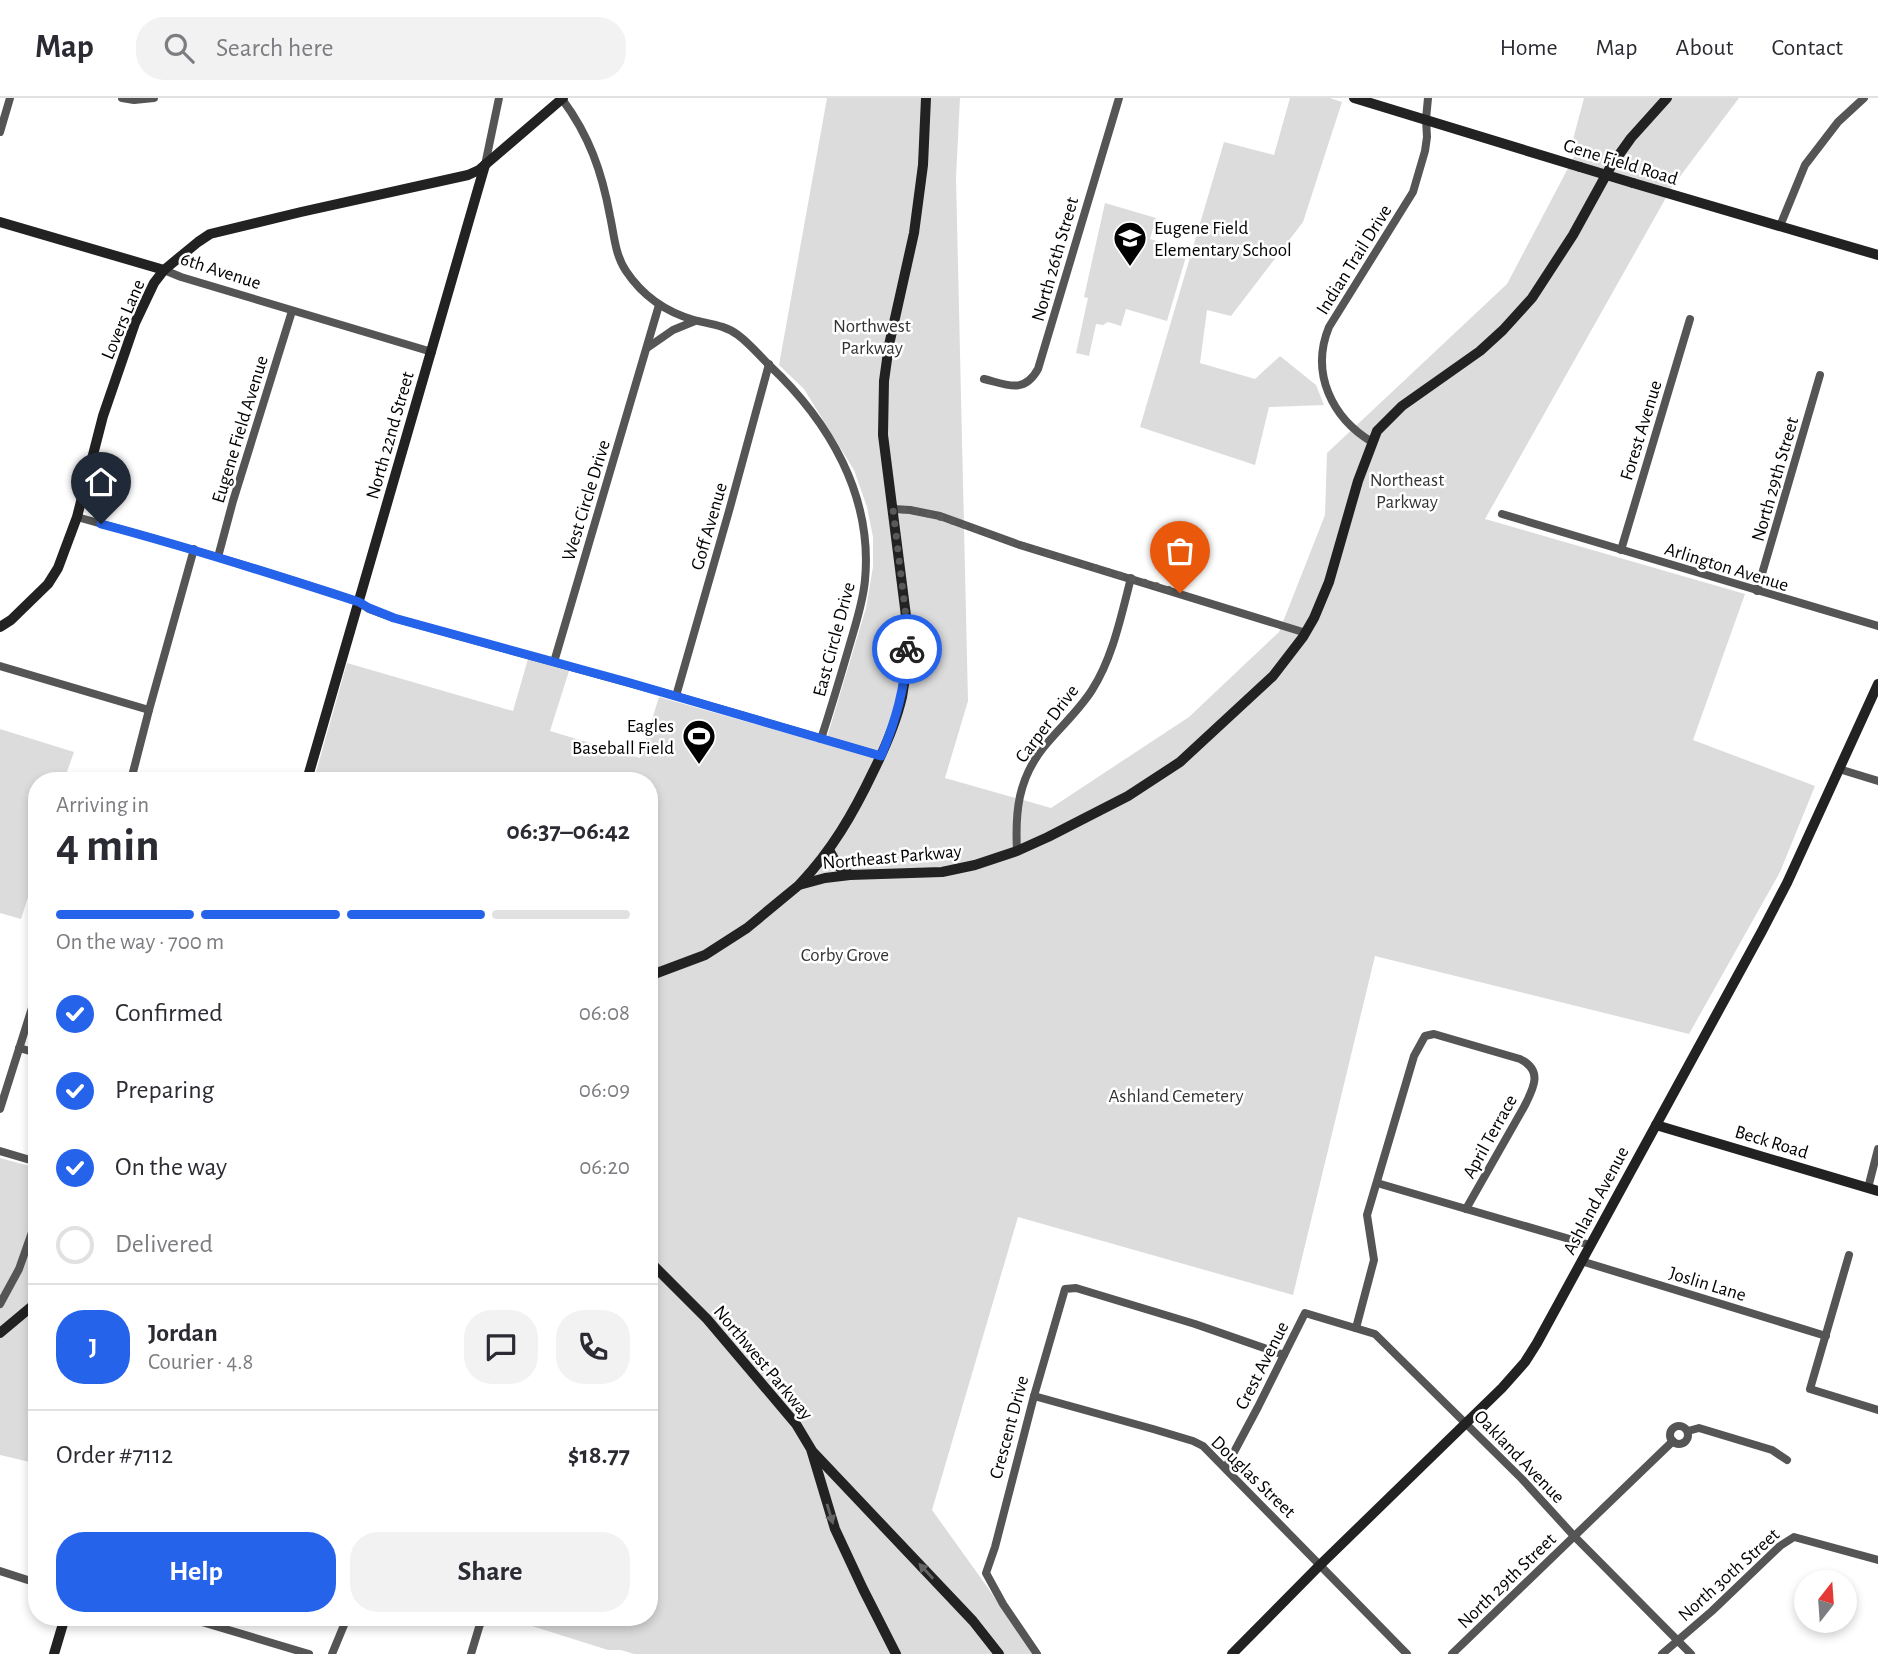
<!DOCTYPE html>
<meta charset="utf-8">
<style>
body{margin:0;font-family:"Alegreya Sans",sans-serif;background:#f2f2f3;color:#2b2b33;height:100vh;display:flex;flex-direction:column;font-size:26px;white-space:nowrap}
*{box-sizing:border-box;margin:0}
p{font-size:23px;color:#7c7c81}
.icon{flex:none;width:38px;height:38px;fill:none;stroke:currentColor;stroke-width:2;stroke-linecap:round;stroke-linejoin:round}
.map{position:relative;flex:1;overflow:hidden}
.panel{position:absolute;left:28px;top:674px;width:630px;height:854px;display:flex;flex-direction:column;background:#fff;border-radius:28px;box-shadow:0 4px 10px #0003}
.panel>*{flex:none}
.needle{width:46px;rotate:17deg}
.controls{position:absolute;left:1794px;top:1472px;display:grid;gap:14px}
.controls a{display:grid;place-items:center;width:63px;height:63px;border-radius:50%;background:#fff;box-shadow:0 4px 10px #0003;font-size:35px}
.pin{position:absolute;display:grid;place-items:center;width:60px;height:60px;color:#fff;margin:-72px -30px;border-radius:50% 50% 50% 0;rotate:-45deg;box-shadow:0 0 7px #0007}
.pin .icon{rotate:45deg}
.courier{position:absolute;display:grid;place-items:center;width:70px;height:70px;margin:-35px;border:5px solid #2563eb;border-radius:50%;background:#fff;color:#222;box-shadow:0 2px 9px #0007}
.head em{font-style:normal;font-weight:700}
.head div{display:flex;flex-direction:column-reverse}
.head{display:flex;align-items:center;justify-content:space-between;height:119px;padding:0 28px}
h1{font-size:46px;font-weight:700;line-height:52px}
.bar{display:grid;grid-template-columns:repeat(4,1fr);gap:10px 7px;align-content:center;height:84px;padding:0 28px}
.bar i{height:9px;border-radius:5px;background:#e1e1e2}
.bar .current{background:#2563eb}
.bar p{grid-column:span 4}
.line{display:flex;align-items:center;gap:18px;padding:0 28px;border-top:2px solid #e1e1e2}
.line div{flex:1}
.round{display:grid;place-items:center;flex:none;width:74px;height:74px;border-radius:28px;background:#f2f2f3}
ol{padding:0 28px;list-style:none}
li{display:flex;align-items:center;gap:21px;height:77px}
li p{margin-inline-start:auto}
li .icon{padding:7px;border-radius:50%;background:#2563eb;color:#fff;stroke-width:4}
li:last-child{color:#7c7c81}
li i{width:38px;height:38px;border:4px solid #e1e1e2;border-radius:50%}
.cta{display:flex;gap:14px;margin-top:auto;padding:14px 28px}
.cta a{flex:1;height:80px;border-radius:28px;background:#2563eb;color:#fff;font-size:28px;font-weight:700;line-height:80px;text-align:center}
.cta a+a{background:#f2f2f3;color:#2b2b33}
header{display:flex;align-items:center;gap:42px;box-sizing:border-box;height:98px;padding:0 35px;background:#fff;border-bottom:2px solid #e1e1e2}
header strong{font-size:33px}
nav{display:flex;gap:38px;margin-inline-start:auto;font-size:24px}
.search{width:490px;height:63px;background:#f2f2f3;display:flex;align-items:center;gap:18px;box-sizing:border-box;padding:0 24px;border-radius:28px;color:#7c7c81;font-size:26px}
.map>svg:first-child{display:block}
</style>
<header>
<strong>Map</strong>
<div class="search"><svg class="icon" aria-label="search" viewBox="0 0 24 24"><circle cx="10" cy="10" r="6"/><path d="M15 15l6 6"/></svg>Search here</div>
<nav><a>Home</a><a>Map</a><a>About</a><a>Contact</a></nav>
</header>
<div class="map">
<svg width="1878" height="1556" viewBox="0 0 1878 1556">
<rect width="100%" height="100%" fill="#fff"/>
<!-- green -->
<g fill="#dcdcdc">
<polygon points="827,0 960,0 956,80 968,603 945,680 1051,710 1189,619 1279,534 1325,417 1327,355 1507,186 1575,57 1570,53 1584,0 1739,0 1672,89 1485,421 1745,496 1693,642 1815,688 1780,774 1689,936 1375,858 1293,1197 1018,1119 932,1412 988,1490 1032,1556 634,1556 621,1552 608,1552 503,1519 649,1519 649,682 320,682 314,681 347,565 513,613 528,561 569,573 550,633 640,660 659,599 825,646 866,510 873,469 873,439 867,409 854,372 804,291 779,267"/>
<polygon points="1290,0 1330,0 1342,4 1303,124 1231,218 1207,212 1200,265 1255,281 1280,258 1316,287 1324,307 1269,309 1255,367 1140,329 1224,44 1274,57"/>
<polygon points="1105,105 1156,120 1150,141 1188,152 1167,223 1126,211 1121,228 1108,224 1103,227 1096,226 1089,258 1076,255 1088,200 1084,199"/>
<polygon points="0,631 74,654 64,682 37,682 37,771 21,821 0,815"/>
<polygon points="0,1060 37,1070 37,1360 34,1365 0,1357"/>
</g>
<g fill="none" stroke-linecap="round" stroke-linejoin="round">
<!-- street -->
<g stroke="#555" stroke-width="8">
<polyline points="122,0 134,2 154,0"/>
<path d="M562,1c27,36 40,73 48,117 4,18 5,39 16,55 16,24 40,41 68,49 15,4 31,5 44,15 12,9 21,20 31,30 60,56 104,131 96,215 -2,23 -10,46 -16,67 -9,31 -18,61 -28,92"/>
<polyline points="0,34 10,0"/>
<polyline points="485,67 499,0"/>
<polyline points="1780,128 1805,67 1838,24 1864,0"/>
<polyline points="164,172 181,179 432,254"/>
<polyline points="647,250 673,232 695,223"/>
<path d="M984,281c24,6 40,15 54,-10l81,-271"/>
<path d="M1372,344c-40,-24 -62,-69 -43,-115l84,-135 12,-41 2,-14 -1,-18 2,-21"/>
<polyline points="893,411 910,412 940,418 1017,446 1306,535"/>
<polyline points="1502,416 1878,528"/>
<path d="M77,419c95,26 189,54 282,85l10,7 25,9 282,78 205,60"/>
<polyline points="1621,452 1690,221"/>
<polyline points="218,459 233,403 292,213"/>
<polyline points="1757,493 1820,277"/>
<polyline points="554,564 659,207"/>
<polyline points="0,568 149,612 131,682"/>
<polyline points="676,598 729,413 769,266"/>
<polyline points="149,612 194,451"/>
<polyline points="1839,671 1878,683"/>
<path d="M1017,753c-2,-39 1,-71 26,-103 16,-20 35,-36 49,-58 21,-33 29,-74 39,-112"/>
<polyline points="19,950 37,955"/>
<polyline points="0,1011 37,894"/>
<polyline points="0,1053 37,1064"/>
<polyline points="1377,1085 1590,1147"/>
<polyline points="1868,1090 1878,1051"/>
<polyline points="1849,1157 1810,1291 1878,1312"/>
<polyline points="1581,1163 1826,1238"/>
<polyline points="0,1206 19,1171 37,1120"/>
<path d="M1356,1230l18,-68 -7,-45 47,-159 11,-20 9,-2 86,25c24,12 13,30 4,48l-58,102"/>
<polyline points="1034,1298 1153,1331 1193,1343 1203,1348 1407,1556"/>
<circle cx="1679" cy="1337" r="9"/>
<polyline points="1688,1333 1699,1330 1709,1333 1772,1352 1787,1362"/>
<polyline points="1226,1369 1258,1309 1305,1215 1375,1236 1522,1381 1574,1438 1691,1556"/>
<polyline points="0,1473 37,1485"/>
<polyline points="185,1519 309,1556"/>
<polyline points="480,1526 490,1519"/>
<polyline points="332,1556 344,1527"/>
<polyline points="471,1556 480,1526 477,1519"/>
<polyline points="1037,1556 1003,1506 986,1475 995,1449 1034,1298 1065,1191 1076,1190 1195,1226 1284,1257"/>
<polyline points="1452,1556 1673,1343"/>
<polyline points="1662,1556 1712,1513 1780,1448 1794,1439 1878,1462"/>
</g>
<!-- secondary -->
<g stroke="#222" stroke-width="10">
<polyline points="1354,0 1580,69"/>
<polyline points="1633,85 1878,157"/>
<polyline points="0,124 164,172"/>
<polyline points="0,529 11,522 48,486 58,470 77,419 103,318 135,225 154,185 164,172 198,144 210,136 301,114 468,77 479,72 563,0"/>
<polyline points="307,682 485,67"/>
<polyline points="829,752 838,768 850,777"/>
<path d="M800,786c32,-34 53,-70 73,-112 12,-24 23,-49 29,-75 5,-27 6,-53 4,-81l-23,-181 1,-54 5,-36 25,-112 9,-68 3,-67"/>
<polyline points="649,878 705,857 747,830 799,787 825,780 850,777 942,774 975,767 1017,753 1048,739 1128,698 1180,664 1273,578 1303,539 1314,520 1329,484 1358,383 1377,333 1402,308 1480,253 1503,232 1532,200 1573,137 1611,68 1631,40 1667,0"/>
<polyline points="1656,1027 1878,1093"/>
<polyline points="649,1163 707,1221 796,1326 811,1351 835,1431 863,1491 896,1556"/>
<polyline points="0,1235 37,1204"/>
<polyline points="812,1353 973,1523 999,1556"/>
<polyline points="54,1556 65,1519"/>
<polyline points="1232,1556 1320,1467 1502,1290 1525,1264 1537,1245 1762,833 1787,785 1878,586"/>
</g>
<!-- secondary-bridge -->
<polyline stroke="#222" stroke-width="10" points="1580,69 1633,85"/>
</g>
<!-- one-way arrows -->
<defs><path id="oneway-solid" d="M-6-.8H1V-3.2L6.5 0L1 3.2V.8H-6Z" transform="scale(1.75)"/></defs>
<g fill="#646464">
<use href="#oneway-solid" transform="translate(830 1416) rotate(73)"/>
<use href="#oneway-solid" transform="translate(926 1473) rotate(-133)"/>
</g>
<g fill="none" stroke-linecap="round" stroke-linejoin="round">
<!-- done -->
<path stroke="#595959" stroke-width="7" stroke-dasharray="0 12.6" d="M907,551l-1,-32 -13,-108c45,2 84,22 125,35 53,18 108,32 162,49"/>
<!-- route -->
<path stroke="#2563eb" stroke-width="9" d="M101,426c87,23 172,50 258,78l10,6 25,10 233,64 254,74c15,-36 24,-68 26,-107"/>
</g>
<!-- icons -->
<defs>
<symbol id="school-pin" viewBox="-11 -11 22 30"><path d="M0 17L-7.5 6A9.5 9.5 0 1 1 7.5 6Z" fill="#000" stroke="#fff"/><path d="M0-5L7-2L0 1L-7-2ZM-4 1L0 2.5L4 1V4Q0 6-4 4Z" fill="#fff"/></symbol>
<symbol id="stadium-pin" viewBox="-11 -11 22 30"><path d="M0 17L-7.5 6A9.5 9.5 0 1 1 7.5 6Z" fill="#000" stroke="#fff"/><path d="M0-5a6.5 5 0 1 0 0 10a6.5 5 0 1 0 0-10ZM-3.5-1.8h7v3.6h-7Z" fill="#fff"/></symbol>
</defs>
<g fill-rule="evenodd">
<use href="#school-pin" x="1111" y="121" width="38" height="52"/>
<use href="#stadium-pin" x="680" y="619" width="38" height="52"/>
</g>
<g text-anchor="middle" stroke-width="5" stroke-linejoin="round" paint-order="stroke">
<!-- street labels -->
<g font-size="19" fill="#000" stroke="#fff">
<text transform="translate(1621 63) rotate(17)" y="7">Gene Field Road</text>
<text transform="translate(1054 161) rotate(-74)" y="7">North 26th Street</text>
<text transform="translate(1353 161) rotate(-58)" y="7">Indian Trail Drive</text>
<text transform="translate(221 172) rotate(18)" y="7">6th Avenue</text>
<text transform="translate(122 221) rotate(-67)" y="7">Lovers Lane</text>
<text transform="translate(239 331) rotate(-73)" y="7">Eugene Field Avenue</text>
<text transform="translate(1640 332) rotate(-73)" y="7">Forest Avenue</text>
<text transform="translate(389 337) rotate(-74)" y="7">North 22nd Street</text>
<text transform="translate(1774 381) rotate(-74)" y="7">North 29th Street</text>
<text transform="translate(585 402) rotate(-73)" y="7">West Circle Drive</text>
<text transform="translate(708 428) rotate(-74)" y="7">Goff Avenue</text>
<text transform="translate(1727 468) rotate(17)" y="7">Arlington Avenue</text>
<text transform="translate(833 541) rotate(-75)" y="7">East Circle Drive</text>
<text transform="translate(1046 625) rotate(-53)" y="7">Carper Drive</text>
<text transform="translate(892 758) rotate(-5)" y="7">Northeast Parkway</text>
<text transform="translate(1489 1038) rotate(-61)" y="7">April Terrace</text>
<text transform="translate(1772 1043) rotate(17)" y="7">Beck Road</text>
<text transform="translate(1595 1102) rotate(-62)" y="7">Ashland Avenue</text>
<text transform="translate(1708 1185) rotate(17)" y="7">Joslin Lane</text>
<text transform="translate(764 1264) rotate(50)" y="7">Northwest Parkway</text>
<text transform="translate(1261 1267) rotate(-63)" y="7">Crest Avenue</text>
<text transform="translate(1008 1329) rotate(-75)" y="7">Crescent Drive</text>
<text transform="translate(1520 1358) rotate(46)" y="7">Oakland Avenue</text>
<text transform="translate(1254 1378) rotate(44)" y="7">Douglas Street</text>
<text transform="translate(1728 1476) rotate(-42)" y="7">North 30th Street</text>
<text transform="translate(1506 1482) rotate(-44)" y="7">North 29th Street</text>
</g>
<!-- poi labels -->
<g font-size="19" fill="#000" stroke="#fff" text-anchor="start">
<text x="1154" y="136">Eugene Field<tspan x="1154" dy="22">Elementary School</tspan></text>
<text x="674" y="634" text-anchor="end">Eagles<tspan x="674" dy="22">Baseball Field</tspan></text>
</g>
<!-- park labels -->
<g font-size="19" fill="#333" stroke="#fff">
<text x="872" y="234">Northwest<tspan x="872" dy="22">Parkway</tspan></text>
<text x="1407" y="388">Northeast<tspan x="1407" dy="22">Parkway</tspan></text>
<text x="845" y="863">Corby Grove</text>
<text x="1176" y="1004">Ashland Cemetery</text>
</g>
</g>
</svg>
<div class="controls">
<a><svg class="needle" viewBox="-14 -14 28 28"><path d="M0-13l5 13h-10z" fill="#e53935"/><path d="M0 13l5-13h-10z" fill="#7c7c81"/></svg></a>
</div>
<div class="pin" style="left:1180px;top:495px;background:#ea580c"><svg class="icon" aria-label="bag" viewBox="0 0 24 24"><path d="M5 8h14l-1 12H6zM9 8a3 3 0 0 1 6 0"/></svg></div>
<div class="pin" style="left:101px;top:426px;background:#1f2937"><svg class="icon" aria-label="home" viewBox="0 0 24 24"><path d="M3 11l9-7 9 7M6 9v11h12V9"/></svg></div>
<div class="courier" style="left:907px;top:551px"><svg class="icon" aria-label="bike" viewBox="0 0 24 24"><circle cx="6" cy="16" r="4"/><circle cx="18" cy="16" r="4"/><path d="M6 16l4-8h5l3 8M10 8l3 8H6M13 5h3"/></svg></div>
<section class="panel">
<div class="head"><div><h1>4 min</h1><p>Arriving in</p></div><em>06:37–06:42</em></div>
<div class="bar"><i class="current"></i><i class="current"></i><i class="current"></i><i></i><p>On the way · 700 m</p></div>
<ol>
<li><svg class="icon" aria-label="check" viewBox="0 0 24 24"><path d="M5 12l5 5 9-10"/></svg>Confirmed<p>06:08</p></li>
<li><svg class="icon" aria-label="check" viewBox="0 0 24 24"><path d="M5 12l5 5 9-10"/></svg>Preparing<p>06:09</p></li>
<li><svg class="icon" aria-label="check" viewBox="0 0 24 24"><path d="M5 12l5 5 9-10"/></svg>On the way<p>06:20</p></li>
<li><i></i>Delivered</li>
</ol>
<div class="line" style="height:126px"><b class="round" style="background:#2563eb;color:#fff">J</b><div><b>Jordan</b><p>Courier · 4.8</p></div><a class="round"><svg class="icon" aria-label="chat" viewBox="0 0 24 24"><path d="M4 5h16v11H9l-5 4z"/></svg></a><a class="round"><svg class="icon" aria-label="phone" viewBox="0 0 24 24"><path d="M5 4h4l2 5-3 2q2 4 5 5l2-3 5 2v4C11 20 4 13 5 4z"/></svg></a></div>
<div class="line" style="height:91px"><div>Order #7112</div><b>$18.77</b></div>
<div class="cta"><a>Help</a><a>Share</a></div>
</section>
</div>
